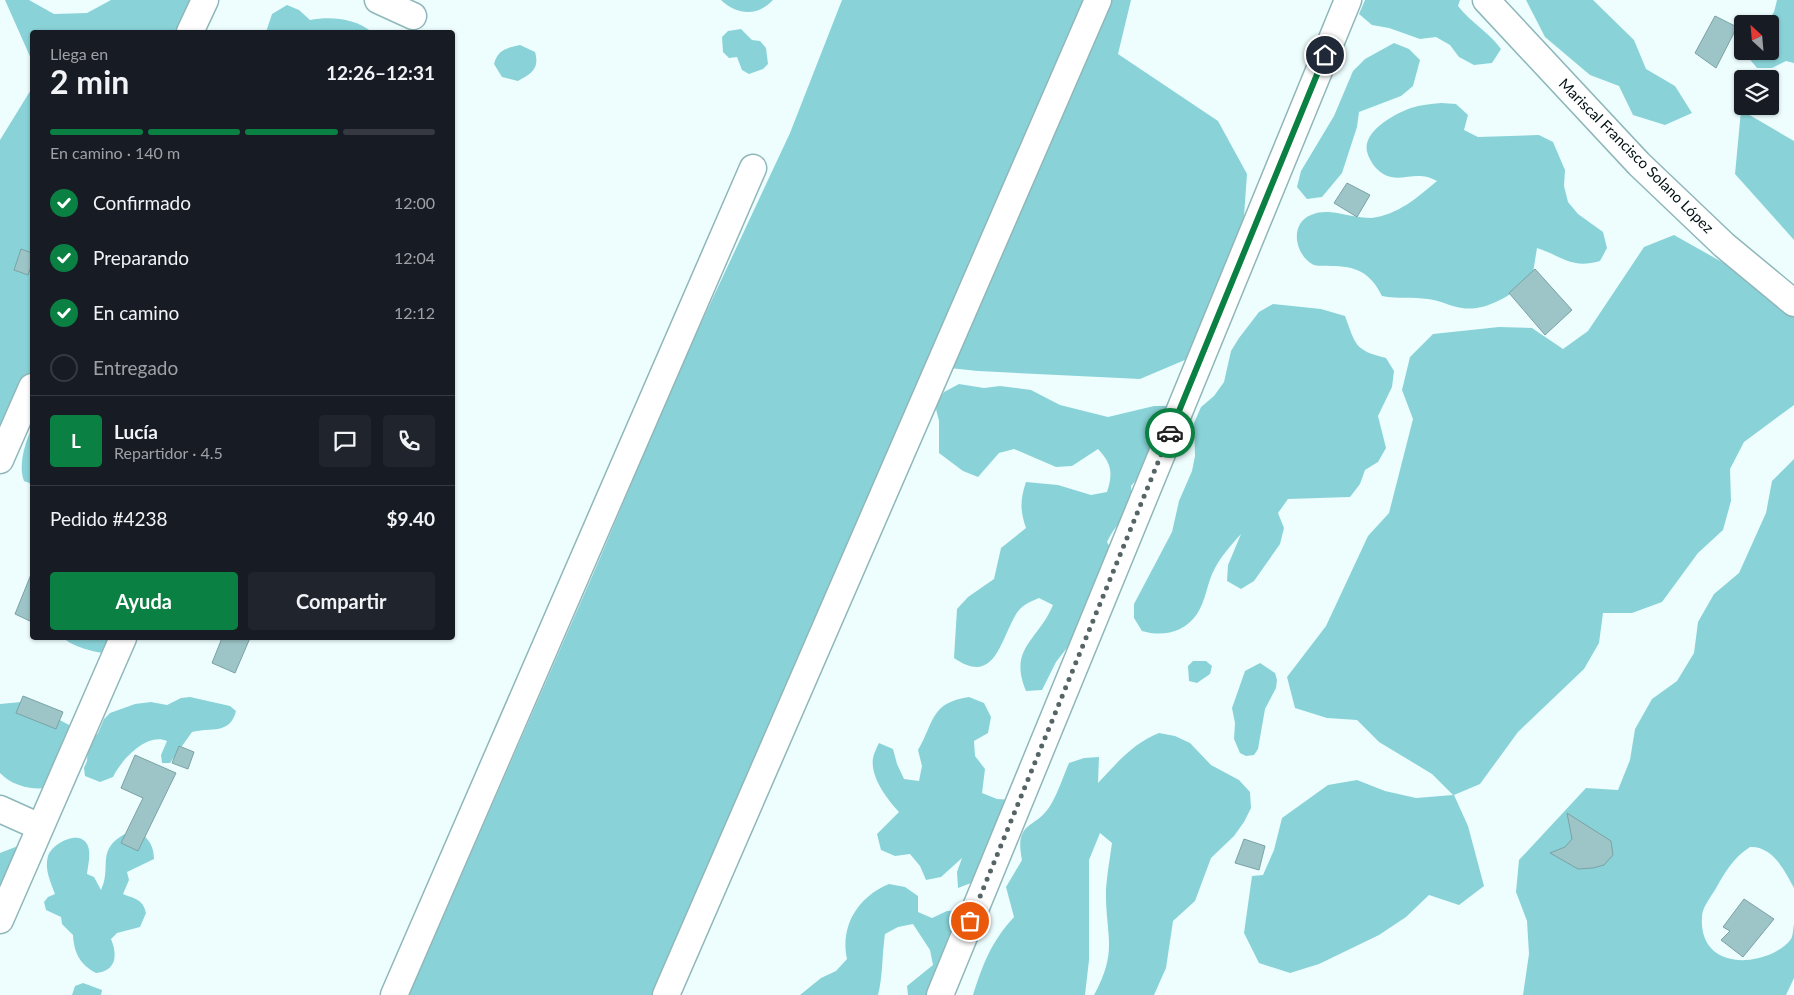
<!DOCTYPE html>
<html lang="es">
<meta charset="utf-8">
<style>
body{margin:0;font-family:Lato,sans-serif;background:#20242c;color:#f1f3f6;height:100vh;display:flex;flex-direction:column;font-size:19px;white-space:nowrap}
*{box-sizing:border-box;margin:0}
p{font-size:16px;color:#9ea1a6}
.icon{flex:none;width:28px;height:28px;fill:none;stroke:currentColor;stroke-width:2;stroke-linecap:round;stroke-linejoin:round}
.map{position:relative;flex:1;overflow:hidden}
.drawer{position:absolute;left:30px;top:30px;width:425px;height:610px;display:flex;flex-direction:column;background:#171b24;border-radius:5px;box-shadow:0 1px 4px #0004}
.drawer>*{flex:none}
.needle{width:32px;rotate:334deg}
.controls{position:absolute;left:1734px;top:15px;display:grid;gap:10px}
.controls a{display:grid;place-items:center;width:45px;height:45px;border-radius:5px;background:#171b24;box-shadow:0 1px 4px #0004;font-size:25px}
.pin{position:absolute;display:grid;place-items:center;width:42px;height:42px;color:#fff;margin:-21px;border:2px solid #fff;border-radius:50%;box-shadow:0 1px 5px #0007}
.courier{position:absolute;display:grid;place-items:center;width:50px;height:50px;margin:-25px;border:4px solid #0b8043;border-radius:50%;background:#fff;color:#222;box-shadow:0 1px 6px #0007}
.overview em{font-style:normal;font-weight:700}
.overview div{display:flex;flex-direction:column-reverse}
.overview{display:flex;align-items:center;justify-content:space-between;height:85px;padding:0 20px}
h1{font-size:32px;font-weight:700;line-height:38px}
.bar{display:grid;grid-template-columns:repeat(4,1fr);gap:8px 5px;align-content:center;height:60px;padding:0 20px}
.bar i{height:6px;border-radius:4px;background:#363941}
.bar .on{background:#0b8043}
.bar p{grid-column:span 4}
.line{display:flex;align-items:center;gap:12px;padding:0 20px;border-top:1px solid #363941}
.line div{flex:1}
.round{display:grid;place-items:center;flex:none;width:52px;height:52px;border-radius:5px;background:#20242c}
ol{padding:0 20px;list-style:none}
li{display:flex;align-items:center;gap:15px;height:55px}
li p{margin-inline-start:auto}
li .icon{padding:5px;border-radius:50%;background:#0b8043;color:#fff;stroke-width:4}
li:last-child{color:#9ea1a6}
li i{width:28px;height:28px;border:2px solid #363941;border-radius:50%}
.cta{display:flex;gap:10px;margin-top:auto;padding:10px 20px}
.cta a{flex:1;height:58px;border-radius:5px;background:#0b8043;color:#fff;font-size:20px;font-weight:700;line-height:58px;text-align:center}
.cta a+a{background:#20242c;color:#f1f3f6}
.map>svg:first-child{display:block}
</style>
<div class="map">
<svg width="1794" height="995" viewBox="0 0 1794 995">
<rect width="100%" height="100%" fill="#eefeff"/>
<!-- forest -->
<g fill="#89d3d8">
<polygon points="5,0 29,0 54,14 87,13 111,0 206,0 192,32 32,32 32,61"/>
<path d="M721,0h52c-16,17 -36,15 -52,0z"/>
<polygon points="842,0 1131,0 1118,54 1218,121 1247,174 1238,301 1199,354 1140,379 978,371 940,367 665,995 409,995 597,565 681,366 790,133"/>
<path d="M1365,0h95l-2,6c13,17 31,26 43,43l-9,14 -18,2 -15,-8 -9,-12 -14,-8 -16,2 -31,-11 -17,-3 -13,-11z"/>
<polygon points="1526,0 1593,0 1634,40 1646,69 1675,86 1692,113 1665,125 1633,115 1619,86 1590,75 1545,37"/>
<polygon points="1777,0 1794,0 1794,63 1786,61 1772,68 1757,68 1747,56 1747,51 1770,51 1770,24 1766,24 1774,12"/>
<path d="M287,5l12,5 11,10c20,-4 45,-2 62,12h-106l6,-18z"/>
<polygon points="741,29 752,40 760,41 766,48 768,64 763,69 749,74 742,70 737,57 729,58 723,52 722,37 728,31"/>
<polygon points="1394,43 1409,49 1420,60 1413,86 1401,96 1359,112 1357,127 1342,173 1322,197 1307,199 1297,187 1301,171 1334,116 1353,71 1365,59"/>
<path d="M520,45l15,7c5,17 -4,22 -17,29l-16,-4 -8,-13c4,-15 13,-16 26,-19z"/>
<polygon points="32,88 32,400 0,471 0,140"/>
<path d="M1441,103l15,1 12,11 -4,15 14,7 61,-2 14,7 12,28 -1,16 4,16 10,12 25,18 4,16 -7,13c-29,8 -36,-4 -63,-13l-5,31c-19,14 -45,33 -70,29 -11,-1 -22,-8 -34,-9 -16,-2 -30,0 -46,-3 -12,-24 -26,-30 -52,-30 -6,-1 -13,1 -18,-2 -18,-11 -22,-41 -1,-49 10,-4 17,-3 26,-2 11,2 24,5 34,5 27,-3 47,-21 66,-37 -20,-12 -35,2 -52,-6 -9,-5 -13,-11 -17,-20 -9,-22 26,-41 43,-47 9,-3 20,-4 30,-5z"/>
<polygon points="1741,110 1794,141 1794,240 1735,174"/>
<polygon points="1674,235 1729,266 1779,304 1794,310 1794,405 1744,442 1730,469 1731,501 1723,530 1698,553 1662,602 1632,613 1603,613 1599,643 1584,669 1518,732 1480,784 1454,795 1468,826 1484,886 1459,905 1429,895 1406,917 1379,935 1319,964 1290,973 1259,963 1244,933 1252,876 1263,875 1274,850 1282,818 1328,785 1357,780 1385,791 1416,798 1453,795 1432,774 1379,742 1357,720 1327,718 1295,708 1287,677 1326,626 1368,536 1389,513 1413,419 1402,390 1410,357 1433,334 1499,327 1532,328 1563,349 1588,331 1644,247"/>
<path d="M1273,304l48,5 24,7c11,29 9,34 41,42l8,13 -2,16 -14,29 8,32 -8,14 -13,8 -5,14 -10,13 -62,2 -10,14 6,15 -4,16 -26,37 -13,8 -14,-8 1,-16 13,-31c-9,10 -19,21 -26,34 -8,14 -9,33 -18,46 -13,19 -35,23 -55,17l-8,-13v-14l38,-72 7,-31 13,-30 3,-15 -1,-33 7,-16 13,-11 10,-14 7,-31 8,-13 20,-26z"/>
<path d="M959,384l25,4 16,-2 31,4 29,15 48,12 46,-11h17l-20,57 -20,23c2,31 -12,31 -24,56l8,14 -21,57 -38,49 -14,28 -16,1c-18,-43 12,-50 27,-86l-14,-7c-10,4 -19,8 -24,18 -15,26 -21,70 -61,42l3,-49 11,-12 26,-18 7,-31 25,-20c-6,-17 -6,-29 0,-46l32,3 33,10 16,-3c6,-19 5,-28 -9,-43l-26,17 -16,1 -42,-18 -15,4 -21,24 -15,-6 -24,-18v-32l-4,-16 9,-13z"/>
<path d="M32,428v56l-8,-3c-6,-15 1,-39 8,-53z"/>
<path d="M1794,459v429c-9,-17 -21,-42 -44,-41 -17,11 -25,25 -35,43 -5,8 -13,18 -13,27 -3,44 39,51 71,36 6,-3 14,-8 18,-14 2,-3 2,-10 3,-15v54l-8,17h-263l6,-41 -2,-33 -11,-29 3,-32 67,-72 32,2 12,-30 5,-31 17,-30 25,-18 17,-28 4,-31 16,-28 25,-21 27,-60 6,-32z"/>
<path d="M64,638h55l-11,16c-13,-2 -36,-7 -44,-16z"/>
<polygon points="1193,661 1206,661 1212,666 1210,674 1197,683 1189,681 1188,666"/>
<polygon points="1260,663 1275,673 1277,680 1276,688 1265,709 1258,749 1254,755 1246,756 1240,753 1234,739 1235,723 1232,708 1245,671"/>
<path d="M190,697l40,9 6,5c-6,24 -25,16 -44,21l-22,31h-8l-1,-8 6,-14c-20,-9 -46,19 -54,36l-13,5 -15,-6 -1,-8 3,-7 1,-16 10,-12 6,-14 6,-6 25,-9 16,-2 16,3 14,-7z"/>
<path d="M969,697l15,6 7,14 -3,16 -14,8 1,15 10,13 -3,24 15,6 17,1 -34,69 -9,14 -13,5 -1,-16 5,-14 -21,19 -15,3 -6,-14 -10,-12 -15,2 -14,-6 -4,-16 22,-22c-12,-13 -29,-35 -26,-54 1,-5 4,-11 6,-15l14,6 4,15 7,15 15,2 3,-15 -4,-16c17,-29 12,-47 51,-53z"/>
<path d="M21,702l15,5 44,24 -34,57c-16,2 -35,-3 -46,-15v-69z"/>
<path d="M1159,733l16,3 15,7 21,22 28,15 11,12 1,16 -7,14 -10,14 -23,22 -16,43 -22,20 -7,47 -12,27h-60c25,-46 11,-59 12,-106 1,-15 4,-31 6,-46l-12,-10 -11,27v100l-4,35h-112c10,-31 18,-53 41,-78l-8,-30 16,-27c-8,-40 13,-30 28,-54 8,-13 13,-29 19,-43l15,-5 15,-1 -1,26c18,-19 35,-40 61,-50z"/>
<path d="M131,831c15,2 23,13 23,28l-27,13 2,8 -6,14c12,5 20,5 23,19l-6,14 -23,6 -6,6c7,17 5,32 -15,34 -17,-9 -22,-21 -23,-38l-11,-11 -1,-7 -15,-7 -2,-8 4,-5 7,-3c-4,-11 -11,-25 -7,-38 4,-13 33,-28 40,-10 3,8 0,19 -1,28l7,3 7,13c12,-24 -8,-42 30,-59z"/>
<polygon points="18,846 0,913 0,853"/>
<path d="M889,884l16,3 13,9v16l14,6 15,-7 16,-1 -20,85h-35l-1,-9 26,-21 -3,-15 -17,-26 -15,3 -13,7c-3,20 -2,42 -7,61h-78l21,-17 15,-7 11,-12c-7,-34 11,-62 42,-75z"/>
<polygon points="83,983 102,990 101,995 72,995 75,986"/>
</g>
<!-- building -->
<g fill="#9dc5c7" stroke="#7ba2a5">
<polygon points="1715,16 1737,27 1716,68 1695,53"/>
<polygon points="1347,183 1370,195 1357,217 1334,203"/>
<polygon points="21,249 32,253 32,263 28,275 14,270"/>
<polygon points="1535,269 1572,310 1545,335 1509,293"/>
<polygon points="32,572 32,622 15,614"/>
<polygon points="222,638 250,638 235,673 212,663"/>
<polygon points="23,696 63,712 56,729 16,713"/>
<polygon points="179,746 194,752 188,769 172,763"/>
<polygon points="135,755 176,773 138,851 121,843 143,798 121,788"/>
<polygon points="1567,813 1611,841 1613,855 1604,865 1593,868 1578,869 1550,853 1565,847 1572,839"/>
<polygon points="1244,839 1265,846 1259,870 1235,863"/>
<polygon points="1744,899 1774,919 1743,957 1721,940 1730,931 1723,927"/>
</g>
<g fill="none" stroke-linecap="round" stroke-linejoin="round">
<defs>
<g id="minor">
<polyline points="378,0 413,16"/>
<polyline points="1486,0 1639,164 1724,245 1794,303"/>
<polyline points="190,32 205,0"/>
<polyline points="0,460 32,387"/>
<polyline points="0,809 40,827"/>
<polyline points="0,920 123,638"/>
<polyline points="394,995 753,168"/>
<polyline points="666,995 1098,0"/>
<polyline points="940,995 1348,0"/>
</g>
</defs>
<!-- minor casing -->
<use href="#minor" stroke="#8fb7ba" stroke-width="29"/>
<!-- minor -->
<use href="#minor" stroke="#fff" stroke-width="26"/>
</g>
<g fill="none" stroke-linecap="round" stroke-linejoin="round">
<!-- done -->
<polyline stroke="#556465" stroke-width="5" stroke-dasharray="0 9" points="970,921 1170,433"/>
<!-- route -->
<polyline stroke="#0b8043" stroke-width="6" points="1170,433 1325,55"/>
</g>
<g text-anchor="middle" stroke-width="5" stroke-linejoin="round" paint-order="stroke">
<!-- street labels -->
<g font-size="15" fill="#031112" stroke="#fff">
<text transform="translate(1636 156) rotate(45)" y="5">Mariscal Francisco Solano López</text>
</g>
</g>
</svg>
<div class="controls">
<a><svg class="needle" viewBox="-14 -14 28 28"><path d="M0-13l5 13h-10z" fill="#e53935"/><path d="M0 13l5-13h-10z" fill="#9ea1a6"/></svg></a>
<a><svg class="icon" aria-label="layers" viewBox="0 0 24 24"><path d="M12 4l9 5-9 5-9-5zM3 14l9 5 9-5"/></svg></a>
</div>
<div class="pin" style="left:970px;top:921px;background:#ea580c"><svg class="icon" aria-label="bag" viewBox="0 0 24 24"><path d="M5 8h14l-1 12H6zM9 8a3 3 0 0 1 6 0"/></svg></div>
<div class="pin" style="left:1325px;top:55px;background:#1f2937"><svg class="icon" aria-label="home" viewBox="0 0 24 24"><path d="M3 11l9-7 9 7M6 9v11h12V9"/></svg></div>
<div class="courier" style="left:1170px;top:433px"><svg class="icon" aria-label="car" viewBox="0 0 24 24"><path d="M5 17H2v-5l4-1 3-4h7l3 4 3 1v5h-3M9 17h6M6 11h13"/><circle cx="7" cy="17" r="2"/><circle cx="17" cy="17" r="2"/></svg></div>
<section class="drawer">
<div class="overview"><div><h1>2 min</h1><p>Llega en</p></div><em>12:26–12:31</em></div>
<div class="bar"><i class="on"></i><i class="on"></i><i class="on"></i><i></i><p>En camino · 140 m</p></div>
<ol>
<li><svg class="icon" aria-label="check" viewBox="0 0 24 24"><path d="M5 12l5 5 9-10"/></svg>Confirmado<p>12:00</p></li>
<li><svg class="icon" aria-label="check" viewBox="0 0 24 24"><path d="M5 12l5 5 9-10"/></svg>Preparando<p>12:04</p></li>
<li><svg class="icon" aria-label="check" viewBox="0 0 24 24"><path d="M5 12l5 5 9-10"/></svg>En camino<p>12:12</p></li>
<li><i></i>Entregado</li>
</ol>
<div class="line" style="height:90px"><b class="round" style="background:#0b8043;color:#fff">L</b><div><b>Lucía</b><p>Repartidor · 4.5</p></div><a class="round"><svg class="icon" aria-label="chat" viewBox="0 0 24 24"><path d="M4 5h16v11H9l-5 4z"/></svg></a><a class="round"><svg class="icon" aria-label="phone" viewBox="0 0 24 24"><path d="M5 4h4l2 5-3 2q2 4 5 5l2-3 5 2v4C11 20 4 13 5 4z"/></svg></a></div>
<div class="line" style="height:65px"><div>Pedido #4238</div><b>$9.40</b></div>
<div class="cta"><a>Ayuda</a><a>Compartir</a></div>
</section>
</div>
